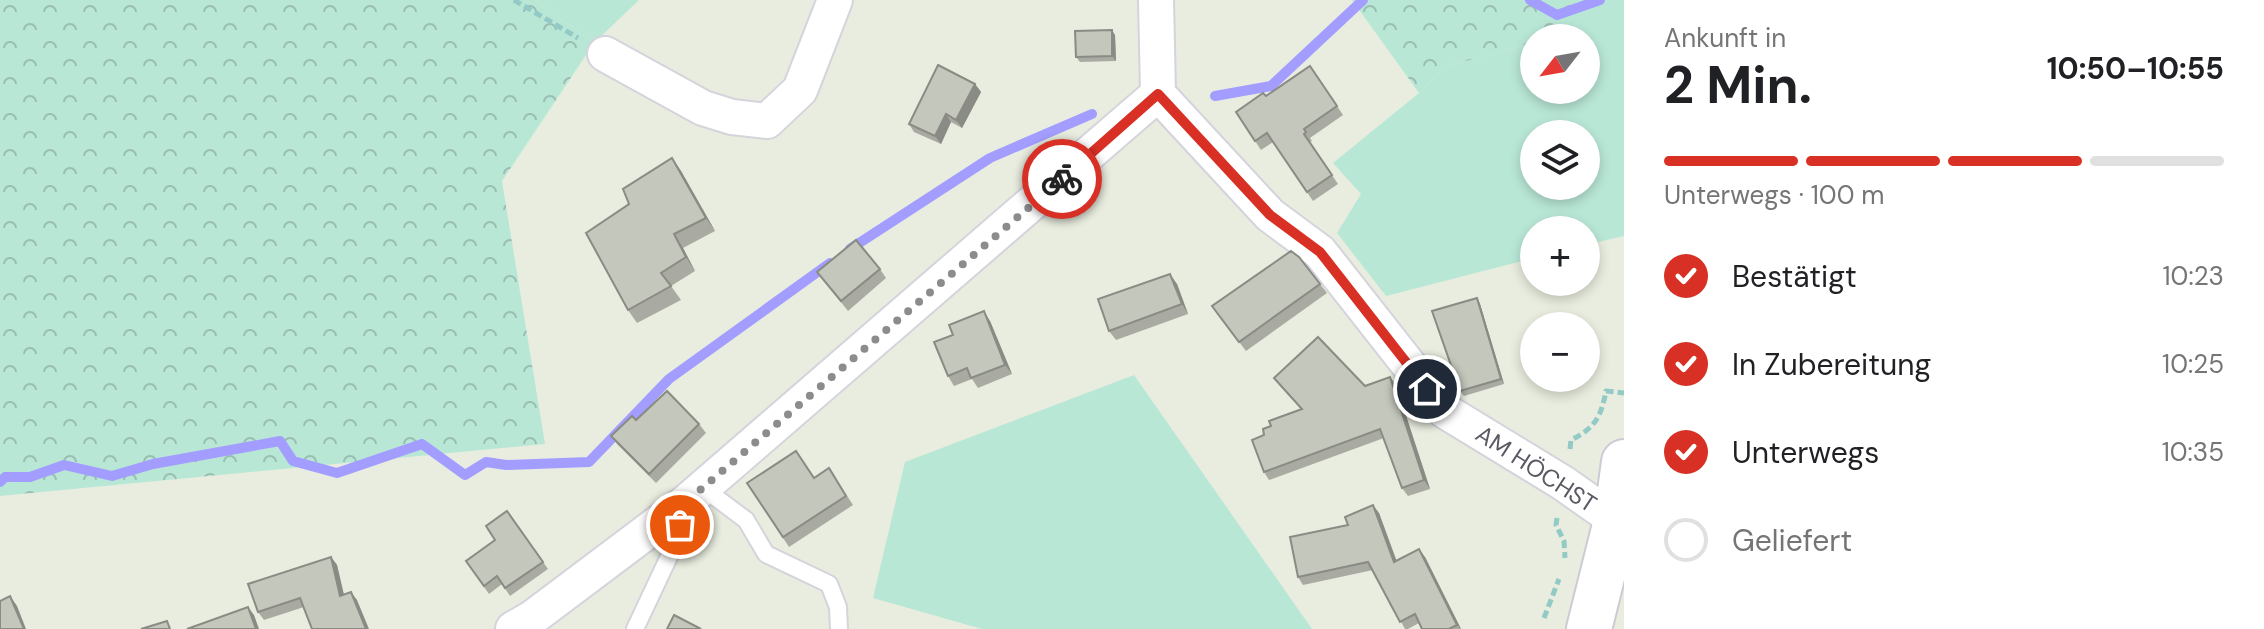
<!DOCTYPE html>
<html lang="de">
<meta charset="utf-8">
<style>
body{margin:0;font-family:"DM Sans",sans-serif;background:#f2f2f2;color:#202124;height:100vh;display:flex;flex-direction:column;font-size:30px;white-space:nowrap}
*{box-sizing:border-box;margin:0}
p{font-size:26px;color:#757577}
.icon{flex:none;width:44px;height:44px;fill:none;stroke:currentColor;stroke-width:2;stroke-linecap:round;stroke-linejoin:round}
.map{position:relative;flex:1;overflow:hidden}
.drawer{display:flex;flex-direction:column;background:#fff;width:640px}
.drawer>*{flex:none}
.needle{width:52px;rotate:239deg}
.controls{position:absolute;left:1520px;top:24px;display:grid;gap:16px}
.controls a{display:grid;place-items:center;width:80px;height:80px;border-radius:50%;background:#fff;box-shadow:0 4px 12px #0003;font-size:40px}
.pin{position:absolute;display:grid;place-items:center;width:68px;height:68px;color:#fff;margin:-34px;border:4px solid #fff;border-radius:50%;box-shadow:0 2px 8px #0007}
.courier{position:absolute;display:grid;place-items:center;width:80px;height:80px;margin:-40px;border:6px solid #d93025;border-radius:50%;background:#fff;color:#222;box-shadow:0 2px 10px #0007}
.overview em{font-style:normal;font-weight:700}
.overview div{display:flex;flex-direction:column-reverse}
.overview{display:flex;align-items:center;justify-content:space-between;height:136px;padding:0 40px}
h1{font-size:52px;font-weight:700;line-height:60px}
.bar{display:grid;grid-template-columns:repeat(4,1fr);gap:12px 8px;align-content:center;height:96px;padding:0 40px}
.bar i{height:10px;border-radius:6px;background:#e0e0e0}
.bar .active{background:#d93025}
.bar p{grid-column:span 4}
ol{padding:0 40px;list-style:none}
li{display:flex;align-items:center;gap:24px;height:88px}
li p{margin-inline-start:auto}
li .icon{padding:8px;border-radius:50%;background:#d93025;color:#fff;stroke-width:4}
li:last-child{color:#757577}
li i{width:44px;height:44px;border:4px solid #e0e0e0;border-radius:50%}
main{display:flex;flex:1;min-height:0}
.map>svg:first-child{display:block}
</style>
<main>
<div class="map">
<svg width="1624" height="629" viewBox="0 0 1624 629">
<defs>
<pattern id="forest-crowns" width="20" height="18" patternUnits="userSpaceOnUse" patternTransform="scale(2)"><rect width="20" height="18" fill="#b9e7d6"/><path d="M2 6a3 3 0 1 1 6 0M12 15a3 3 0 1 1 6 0" fill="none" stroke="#99beb1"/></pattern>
</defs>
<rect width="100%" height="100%" fill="#e8eddf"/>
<!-- grass -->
<g fill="#b9e7d6" fill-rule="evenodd">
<polygon points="535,0 639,0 594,43"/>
<path d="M1579,0h45v236l-38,9v-15h-52v28l-148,38 -49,-63 24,-39 -28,-31 86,-70 28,-27 87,-23v47h52v-52h-42zM1534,134h52v52h-52z"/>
<polygon points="1134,375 1312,629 982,629 873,598 905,462"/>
</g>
<!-- forest -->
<g fill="url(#forest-crowns)">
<polygon points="0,0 535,0 594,43 502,181 545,444 0,496"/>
<polygon points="1352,0 1579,0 1544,38 1534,38 1534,43 1447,66 1419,93"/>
</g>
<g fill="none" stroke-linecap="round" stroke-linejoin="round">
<!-- stream -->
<g stroke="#a39dff" stroke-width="10">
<polyline points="1530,0 1557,15 1600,0"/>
<polyline points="1215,96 1271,86 1363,0"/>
<polyline points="850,249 990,158 1092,114"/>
<polyline points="0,482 5,477 30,477 64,465 112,476 153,464 280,441 293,461 337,473 422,444 465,475 486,462 506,465 589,462 669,379 830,263"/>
</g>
<defs>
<g id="lane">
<polyline points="703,488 746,520 766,554 829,584 838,607 839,629"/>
<polyline points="635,629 674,546 684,509"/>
</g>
<g id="street">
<polyline points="1156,0 1158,94 1270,215 1320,252 1445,411 1563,483 1624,526"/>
<polyline points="605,54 703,108 732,117 767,121 800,90 835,0"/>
<polyline points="513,629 532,618 685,503 1158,94"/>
</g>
<polyline id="secondary" points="1589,629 1616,521 1624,462"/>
</defs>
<!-- lane casing -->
<use href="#lane" stroke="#d5d3db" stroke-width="20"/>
<!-- street casing -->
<use href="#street" stroke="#d5d3db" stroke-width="38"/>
<!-- secondary casing -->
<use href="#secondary" stroke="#cdcad5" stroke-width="48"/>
<!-- path -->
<g stroke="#93cac5" stroke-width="5" stroke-dasharray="8 4" stroke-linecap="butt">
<polyline points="514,0 578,38"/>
<path d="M1570,449l1,-9c24,-12 30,-23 35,-49l18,2"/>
<polyline points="1557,518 1556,525 1564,541 1565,558"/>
<polyline points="1544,618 1559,579"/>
</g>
<!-- lane -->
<use href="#lane" stroke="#fff" stroke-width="16"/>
<!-- street -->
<use href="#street" stroke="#fff" stroke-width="34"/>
<!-- secondary -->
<use href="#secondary" stroke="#fff" stroke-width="44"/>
</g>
<!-- wall -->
<g fill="#a9aba2">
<polygon points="1115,35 1116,61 1080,62 1076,57"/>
<polygon points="1310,66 1343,115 1310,138 1312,141 1310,142 1338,184 1313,201 1273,142 1261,150 1236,112 1266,96"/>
<polygon points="975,84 981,92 962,128 951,122 941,144 914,132 909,124"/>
<polygon points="672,158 681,171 715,231 683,248 695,271 671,286 681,300 637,323 628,310 629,204"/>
<polygon points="880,269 886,278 848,311 817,272"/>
<polygon points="1177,284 1188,314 1116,340 1109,331"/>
<polygon points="1320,284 1327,293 1246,351 1212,306"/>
<polygon points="1477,298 1480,304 1504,384 1464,396 1460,391"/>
<polygon points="990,321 1012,374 978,388 972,379 954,386 948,376"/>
<polygon points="1274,378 1365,386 1396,385 1430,489 1408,496 1402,488 1384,438 1269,480 1264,472 1264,435 1271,426 1301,409 1280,386"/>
<polygon points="636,420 699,424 706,433 656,483 618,445 611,436"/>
<polygon points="829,468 853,505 789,547 747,483 814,478"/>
<polygon points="507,511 548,569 510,596 502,584 489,594 466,561 495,540"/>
<polygon points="1379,513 1396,561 1425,557 1461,629 1422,629 1419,623 1408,629 1405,629 1373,570 1303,585 1298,577 1348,525"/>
<polygon points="331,557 337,565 344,595 357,600 304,607 264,620 258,612"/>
</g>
<!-- shaded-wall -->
<g fill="#898b84">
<polygon points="1112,30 1115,35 1116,61 1112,56"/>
<polygon points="975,84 981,92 962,128 956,120"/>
<polygon points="946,114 951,122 941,144 935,136"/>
<polygon points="672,158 681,171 715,231 706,218"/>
<polygon points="674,234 683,248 695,271 686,257"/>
<polygon points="1170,274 1177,284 1188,314 1182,304"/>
<polygon points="1477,298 1480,304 1504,384 1501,379"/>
<polygon points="984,311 990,321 1012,374 1005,365"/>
<polygon points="1390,377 1396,385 1430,489 1424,480"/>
<polygon points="1373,505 1379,513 1400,570 1394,562"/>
<polygon points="1419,549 1425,557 1461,629 1457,625"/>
<polygon points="331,557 337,565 346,604 340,596"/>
<polygon points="351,592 357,600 369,629 366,629"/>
<polygon points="10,596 17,606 26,629 24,629"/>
<polygon points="248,607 254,615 259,629 256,629"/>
</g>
<!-- building -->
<g fill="#c4c7bc" stroke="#898b84" stroke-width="2">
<polygon points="1112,30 1112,56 1076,57 1075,31"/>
<polygon points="938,65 975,84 956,120 946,114 935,136 909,124"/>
<polygon points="1310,66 1337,106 1304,129 1306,132 1304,134 1332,175 1307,192 1267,133 1255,141 1236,112 1263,93 1266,96"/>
<polygon points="672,158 706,218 674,234 686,257 661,273 671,286 628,310 586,233 629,204 623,189"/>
<polygon points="856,240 880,269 841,301 817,272"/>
<polygon points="1291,251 1299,257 1320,284 1239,342 1212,306"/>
<polygon points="1170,274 1182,304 1109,331 1098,299"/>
<polygon points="1477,298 1501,379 1460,391 1432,311"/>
<polygon points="984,311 1005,365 971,378 967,368 948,376 934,342 953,335 949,325"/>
<polygon points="1318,337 1365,386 1390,377 1424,480 1402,488 1380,429 1264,472 1252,440 1264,435 1263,429 1271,426 1269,421 1302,409 1274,378"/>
<polygon points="667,391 699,424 649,474 611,436 632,416 636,420"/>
<polygon points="796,451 814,478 829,468 846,496 783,537 747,483"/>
<polygon points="1373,505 1394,562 1419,549 1457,625 1449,629 1422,629 1415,614 1400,622 1368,562 1298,577 1290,537 1348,525 1345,517"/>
<polygon points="507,511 543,562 505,588 497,576 484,586 466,561 495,540 486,526"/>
<polygon points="331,557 340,596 351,592 366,629 312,629 300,598 258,612 248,584"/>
<polygon points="10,596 24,629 0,629 0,601"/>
<polygon points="248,607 256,629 187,629"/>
<polygon points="674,615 701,629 667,629"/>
<polygon points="167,621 170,629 141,629"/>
</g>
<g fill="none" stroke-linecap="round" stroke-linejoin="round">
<!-- done -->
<polyline stroke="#8c8c8e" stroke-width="8" stroke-dasharray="0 14.4" points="680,525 685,503 1062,179"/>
<!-- route -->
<polyline stroke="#d93025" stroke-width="10" points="1062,179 1158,94 1270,215 1320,252 1427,389"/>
</g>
<g text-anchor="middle" stroke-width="7" stroke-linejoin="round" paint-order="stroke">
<!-- street labels -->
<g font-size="24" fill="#5a5862" stroke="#fff">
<text transform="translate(1536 469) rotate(33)" y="8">AM HÖCHST</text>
</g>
</g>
</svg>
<div class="controls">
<a><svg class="needle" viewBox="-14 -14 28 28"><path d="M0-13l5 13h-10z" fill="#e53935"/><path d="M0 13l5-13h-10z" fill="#757577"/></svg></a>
<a><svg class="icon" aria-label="layers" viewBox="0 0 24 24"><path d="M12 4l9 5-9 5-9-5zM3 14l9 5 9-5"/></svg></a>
<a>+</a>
<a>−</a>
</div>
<div class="pin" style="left:680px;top:525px;background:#ea580c"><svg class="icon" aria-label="bag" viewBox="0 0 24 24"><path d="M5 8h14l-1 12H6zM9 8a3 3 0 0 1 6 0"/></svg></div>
<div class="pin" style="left:1427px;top:389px;background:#1f2937"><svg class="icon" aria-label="home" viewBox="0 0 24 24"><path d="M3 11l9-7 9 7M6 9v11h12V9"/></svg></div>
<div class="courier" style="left:1062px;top:179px"><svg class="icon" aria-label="bike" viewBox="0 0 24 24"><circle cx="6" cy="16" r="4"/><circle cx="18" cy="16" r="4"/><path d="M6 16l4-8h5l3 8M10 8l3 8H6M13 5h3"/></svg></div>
</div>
<section class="drawer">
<div class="overview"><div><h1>2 Min.</h1><p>Ankunft in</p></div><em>10:50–10:55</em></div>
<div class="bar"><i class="active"></i><i class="active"></i><i class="active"></i><i></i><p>Unterwegs · 100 m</p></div>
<ol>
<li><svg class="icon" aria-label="check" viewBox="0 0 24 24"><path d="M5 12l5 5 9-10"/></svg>Bestätigt<p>10:23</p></li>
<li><svg class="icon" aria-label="check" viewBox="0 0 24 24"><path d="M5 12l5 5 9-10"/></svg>In Zubereitung<p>10:25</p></li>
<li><svg class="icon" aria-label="check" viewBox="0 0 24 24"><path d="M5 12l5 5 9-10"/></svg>Unterwegs<p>10:35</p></li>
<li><i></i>Geliefert</li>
</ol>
</section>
</main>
